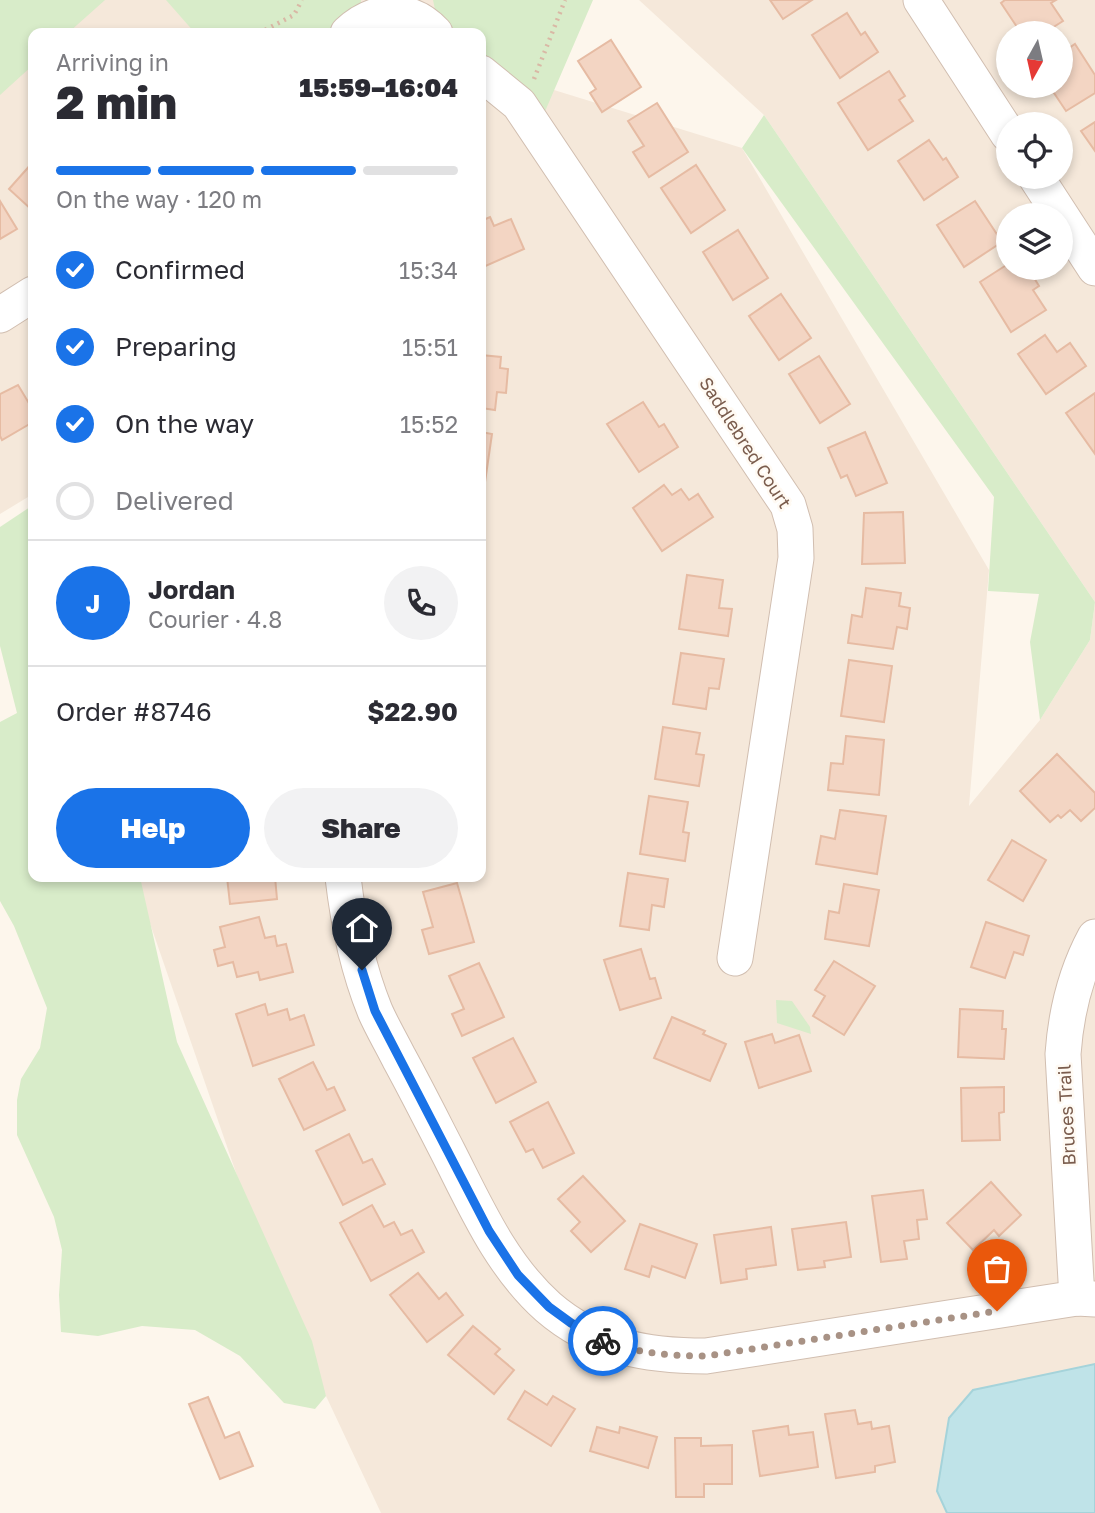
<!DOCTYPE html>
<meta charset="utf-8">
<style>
body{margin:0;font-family:"Golos Text",sans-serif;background:#f2f2f3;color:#2b2b33;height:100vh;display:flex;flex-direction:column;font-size:26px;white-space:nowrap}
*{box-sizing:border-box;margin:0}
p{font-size:23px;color:#7c7c81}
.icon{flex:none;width:38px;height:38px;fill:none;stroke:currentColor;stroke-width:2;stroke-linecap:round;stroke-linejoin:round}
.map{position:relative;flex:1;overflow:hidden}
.sheet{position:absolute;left:28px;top:28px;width:458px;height:854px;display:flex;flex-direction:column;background:#fff;border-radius:14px;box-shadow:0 4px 10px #0003}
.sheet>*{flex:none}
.needle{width:46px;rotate:188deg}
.fabs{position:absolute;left:996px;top:21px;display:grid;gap:14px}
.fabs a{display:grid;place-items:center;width:77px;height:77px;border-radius:50%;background:#fff;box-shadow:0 4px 10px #0003;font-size:35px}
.pin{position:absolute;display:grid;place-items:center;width:60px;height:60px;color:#fff;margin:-72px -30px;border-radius:50% 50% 50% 0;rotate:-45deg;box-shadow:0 0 7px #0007}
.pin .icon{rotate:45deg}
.courier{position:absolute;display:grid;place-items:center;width:70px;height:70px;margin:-35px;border:5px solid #1a73e8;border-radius:50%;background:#fff;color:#222;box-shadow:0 2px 9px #0007}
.head em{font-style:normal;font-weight:800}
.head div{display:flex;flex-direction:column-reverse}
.head{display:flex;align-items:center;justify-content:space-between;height:119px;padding:0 28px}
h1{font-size:46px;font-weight:800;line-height:52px}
.bar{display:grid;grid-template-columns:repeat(4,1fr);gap:10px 7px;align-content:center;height:84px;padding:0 28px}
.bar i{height:9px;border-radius:5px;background:#e1e1e2}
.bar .current{background:#1a73e8}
.bar p{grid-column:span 4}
.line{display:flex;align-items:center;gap:18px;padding:0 28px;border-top:2px solid #e1e1e2}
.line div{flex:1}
.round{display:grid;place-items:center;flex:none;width:74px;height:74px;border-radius:37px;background:#f2f2f3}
ol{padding:0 28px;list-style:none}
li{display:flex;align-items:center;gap:21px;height:77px}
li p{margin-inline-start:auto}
li .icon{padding:7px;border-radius:50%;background:#1a73e8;color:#fff;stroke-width:4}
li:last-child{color:#7c7c81}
li i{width:38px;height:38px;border:4px solid #e1e1e2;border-radius:50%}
.button{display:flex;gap:14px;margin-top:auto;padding:14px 28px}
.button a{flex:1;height:80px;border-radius:42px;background:#1a73e8;color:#fff;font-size:28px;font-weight:800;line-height:80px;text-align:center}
.button a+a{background:#f2f2f3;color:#2b2b33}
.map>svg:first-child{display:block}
</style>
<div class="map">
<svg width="1095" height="1513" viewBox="0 0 1095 1513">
<rect width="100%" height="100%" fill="#fdf6ec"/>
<!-- residential -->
<path fill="#f5e8da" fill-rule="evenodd" d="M0,0h457l97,90 188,58 247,422 -20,236 71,-86 50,-80 5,-38 -331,-487 -125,-115h456v1513h-714l-55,-117 -84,-206 -108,-313h347v-844h-448v461l-33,20zM1008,33h52v53h-52zM1008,124h52v53h-52zM1008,215h52v53h-52z"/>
<!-- green -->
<g fill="#d8ecc9">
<polygon points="0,0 105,0 68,33 33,33 33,65 0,95"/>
<polygon points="166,0 361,0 360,22 348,33 195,33"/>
<polygon points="433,0 593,0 537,130 481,73 481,33 440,33"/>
<polygon points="764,115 1095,602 1090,640 1040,720 1030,642 1039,594 988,591 994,497 742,148"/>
<polygon points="33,505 33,877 140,877 177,1042 312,1341 326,1396 315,1409 284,1403 240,1356 195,1330 142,1326 98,1336 61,1332 59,1295 62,1250 54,1217 17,1135 17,1100 21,1079 40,1048 47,1008 14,926 0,901 0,722 17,713 0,646 0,527"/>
<polygon points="776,1000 792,1001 810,1027 811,1034 777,1023"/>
</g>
<!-- water -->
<polygon fill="#bfe3e8" stroke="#a5d3da" stroke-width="2" points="1095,1364 1095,1513 947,1513 937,1491 949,1418 973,1390"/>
<!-- building -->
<g fill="#f3d5c3" stroke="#e6bba3" stroke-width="2">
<polygon points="770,0 812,0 783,19"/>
<polygon points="1005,0 1056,0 1051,3 1063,21 1044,33 1021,33 1001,3"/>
<polygon points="847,13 861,35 865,32 878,52 840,78 812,35"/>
<polygon points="611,40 641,87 602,112 590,93 596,89 578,61"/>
<polygon points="1075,44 1095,75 1095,93 1066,111 1052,90 1057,86 1060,86 1060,54"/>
<polygon points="889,71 905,96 899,100 913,121 868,150 838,103"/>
<polygon points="657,103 688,152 649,177 633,152 644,146 628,121"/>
<polygon points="1095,122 1095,151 1081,131"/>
<polygon points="929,140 943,160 946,158 958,177 924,200 898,161"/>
<polygon points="33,162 33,211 9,189"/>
<polygon points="696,165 725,210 691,233 661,188"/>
<polygon points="0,201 17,229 0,239"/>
<polygon points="975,201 1002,242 964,267 937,225"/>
<polygon points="490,217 494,226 511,219 524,249 481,268 481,221"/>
<polygon points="738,230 768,278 733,300 703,252"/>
<polygon points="1008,264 1008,268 1028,268 1039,286 1033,290 1046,310 1011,332 980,282"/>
<polygon points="781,294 811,338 779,360 749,316"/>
<polygon points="1045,335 1057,352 1070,343 1086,366 1046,394 1018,354"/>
<polygon points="481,355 501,357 500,368 508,369 506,393 497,392 495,410 481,408"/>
<polygon points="819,356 850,404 820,423 789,374"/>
<polygon points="18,385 33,410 33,422 2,440 0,436 0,394"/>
<polygon points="1095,393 1095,454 1066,413"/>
<polygon points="643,402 659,427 664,424 678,447 639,472 607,424"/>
<polygon points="481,432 492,434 484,489 481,488"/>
<polygon points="865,432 887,483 856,496 847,475 841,478 828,448"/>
<polygon points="664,485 672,495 681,489 689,500 698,494 713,517 662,551 633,508"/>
<polygon points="903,512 905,563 862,564 864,513"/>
<polygon points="687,575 723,580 719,608 732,609 728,636 679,629"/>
<polygon points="866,588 901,593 899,606 910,608 907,629 897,627 893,649 848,643 852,615 862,617"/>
<polygon points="681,653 724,659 719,689 709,688 706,709 673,704"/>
<polygon points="849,660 892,666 884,722 841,716"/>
<polygon points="663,727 700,733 696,754 704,755 699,786 655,779"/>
<polygon points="846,736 884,740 879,795 828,790 831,763 843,764"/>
<polygon points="1057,754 1095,793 1095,808 1081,821 1070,810 1061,818 1058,815 1050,822 1020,791"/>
<polygon points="649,796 688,802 683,832 689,833 685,861 640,854"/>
<polygon points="840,810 886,816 877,874 816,864 821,836 835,839"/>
<polygon points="1012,840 1046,860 1023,901 988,880"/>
<polygon points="628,873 668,879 664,907 652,905 649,930 620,926"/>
<polygon points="227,877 275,877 277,899 230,904"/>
<polygon points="457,883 474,942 429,954 422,930 433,927 423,892"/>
<polygon points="844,884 879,890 869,946 825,939 829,911 839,913"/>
<polygon points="259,917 265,938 275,936 277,946 286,944 293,972 260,980 258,972 237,977 233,962 218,966 214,950 225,947 220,927"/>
<polygon points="986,922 1029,936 1023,955 1014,952 1005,978 971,967"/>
<polygon points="641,949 650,979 655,978 661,998 620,1010 604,960"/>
<polygon points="834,961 875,986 844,1035 813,1016 825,996 815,990"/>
<polygon points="479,963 504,1017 462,1036 452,1014 464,1009 449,976"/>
<polygon points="265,1004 268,1015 287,1009 290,1020 304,1015 314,1045 253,1066 236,1014"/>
<polygon points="960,1009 1003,1011 1002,1029 1006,1029 1004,1059 958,1057"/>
<polygon points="672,1017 705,1031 703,1034 726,1044 710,1081 654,1058"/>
<polygon points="772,1034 775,1043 799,1035 811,1071 759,1088 745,1042"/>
<polygon points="513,1038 536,1082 496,1103 473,1058"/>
<polygon points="313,1062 327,1090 334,1087 345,1110 304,1130 279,1079"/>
<polygon points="1004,1087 1004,1112 999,1113 1000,1140 962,1141 961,1088"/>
<polygon points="548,1102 574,1153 543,1168 533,1149 526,1152 510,1122"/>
<polygon points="349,1134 363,1163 372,1159 385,1184 343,1205 316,1151"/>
<polygon points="583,1176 625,1221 591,1252 571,1231 580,1222 558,1199"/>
<polygon points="991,1182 1021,1215 999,1236 994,1230 973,1250 947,1223"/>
<polygon points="923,1190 927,1219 917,1220 919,1239 904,1241 907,1259 881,1262 872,1196"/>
<polygon points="372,1205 384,1227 394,1222 401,1235 412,1230 424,1252 371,1281 340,1223"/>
<polygon points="846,1222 851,1257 824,1261 825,1267 798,1270 792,1229"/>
<polygon points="640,1224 697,1244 685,1278 652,1266 649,1277 625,1269"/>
<polygon points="771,1227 776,1265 746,1269 747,1279 721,1283 714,1235"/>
<polygon points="418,1273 439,1299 446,1293 463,1315 427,1342 390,1295"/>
<polygon points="473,1326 500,1349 495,1354 514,1370 494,1394 448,1355"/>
<polygon points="525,1391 547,1405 553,1396 575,1409 551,1446 508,1419"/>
<polygon points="208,1397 225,1438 239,1432 253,1466 220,1479 189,1404"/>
<polygon points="855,1410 858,1424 871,1422 872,1429 889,1426 895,1462 875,1466 875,1472 836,1478 825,1414"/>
<polygon points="788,1426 789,1435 813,1432 818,1467 760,1476 753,1431"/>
<polygon points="597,1427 619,1433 620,1427 657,1437 648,1468 590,1451"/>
<polygon points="675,1438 701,1438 701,1446 732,1445 732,1484 704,1484 704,1497 676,1497"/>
</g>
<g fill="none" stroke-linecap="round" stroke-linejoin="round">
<defs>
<g id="minor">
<polyline points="921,0 1008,134"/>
<path d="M348,33c26,-24 61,-28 87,0"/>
<polyline points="481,73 519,104 788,505 795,529 796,558 735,958"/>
<polyline points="1036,177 1095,268"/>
<polyline points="0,315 33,294"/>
<path d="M343,877c5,44 15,92 32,134 7,16 16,31 24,47 17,31 33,63 49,94 28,55 53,113 100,155 46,40 99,49 158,49l371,-58 18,1"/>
<path d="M1077,1298l-14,-244c3,-42 12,-80 32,-117"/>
</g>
</defs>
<!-- minor casing -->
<use href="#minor" stroke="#d1beb0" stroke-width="37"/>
<!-- path -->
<g stroke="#d9b8a5" stroke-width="4.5" stroke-dasharray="2 5" stroke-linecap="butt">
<polyline points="259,33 294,15 302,0"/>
<polyline points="534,79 565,0"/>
</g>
<!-- minor -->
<use href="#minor" stroke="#fff" stroke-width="35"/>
</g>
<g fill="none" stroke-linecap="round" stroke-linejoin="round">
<!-- done -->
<path stroke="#a89285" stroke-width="7" stroke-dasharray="0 12.6" d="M603,1341c35,12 67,15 103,15l291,-45"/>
<!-- route -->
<polyline stroke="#1a73e8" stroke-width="9" points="362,970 375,1011 489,1231 518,1275 549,1307 571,1323 603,1341"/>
</g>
<g text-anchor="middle" stroke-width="5" stroke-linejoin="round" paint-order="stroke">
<!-- street labels -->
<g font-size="18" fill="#7a5c4d" stroke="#fffaf3">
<text transform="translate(745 443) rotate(57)" y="6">Saddlebred Court</text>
<text transform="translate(1067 1115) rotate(-93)" y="6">Bruces Trail</text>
</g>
</g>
</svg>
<div class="fabs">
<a><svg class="needle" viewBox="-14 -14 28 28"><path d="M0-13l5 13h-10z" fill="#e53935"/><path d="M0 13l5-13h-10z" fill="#7c7c81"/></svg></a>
<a><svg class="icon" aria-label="locate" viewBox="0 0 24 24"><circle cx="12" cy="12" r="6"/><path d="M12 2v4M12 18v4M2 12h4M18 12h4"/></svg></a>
<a><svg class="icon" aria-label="layers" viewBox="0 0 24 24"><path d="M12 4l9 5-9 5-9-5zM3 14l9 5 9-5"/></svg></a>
</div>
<div class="pin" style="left:997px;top:1311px;background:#ea580c"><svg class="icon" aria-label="bag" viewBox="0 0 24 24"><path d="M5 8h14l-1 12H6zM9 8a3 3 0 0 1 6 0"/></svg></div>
<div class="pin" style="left:362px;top:970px;background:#1f2937"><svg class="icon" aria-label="home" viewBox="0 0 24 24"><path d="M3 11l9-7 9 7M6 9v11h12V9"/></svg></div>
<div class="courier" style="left:603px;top:1341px"><svg class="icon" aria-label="bike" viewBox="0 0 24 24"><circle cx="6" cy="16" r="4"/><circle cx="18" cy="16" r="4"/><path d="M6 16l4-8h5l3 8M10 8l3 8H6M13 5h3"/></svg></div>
<section class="sheet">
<div class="head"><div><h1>2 min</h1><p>Arriving in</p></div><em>15:59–16:04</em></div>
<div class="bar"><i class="current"></i><i class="current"></i><i class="current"></i><i></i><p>On the way · 120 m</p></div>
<ol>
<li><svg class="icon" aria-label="check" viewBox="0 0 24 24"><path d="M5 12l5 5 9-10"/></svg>Confirmed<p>15:34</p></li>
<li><svg class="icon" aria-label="check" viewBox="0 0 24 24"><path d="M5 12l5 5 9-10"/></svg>Preparing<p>15:51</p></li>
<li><svg class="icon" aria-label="check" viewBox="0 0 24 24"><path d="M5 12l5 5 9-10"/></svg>On the way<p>15:52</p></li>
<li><i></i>Delivered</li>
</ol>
<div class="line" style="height:126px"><b class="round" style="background:#1a73e8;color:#fff">J</b><div><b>Jordan</b><p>Courier · 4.8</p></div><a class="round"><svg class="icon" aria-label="phone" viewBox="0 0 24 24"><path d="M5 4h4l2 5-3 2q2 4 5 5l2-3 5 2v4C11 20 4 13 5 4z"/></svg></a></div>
<div class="line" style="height:91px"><div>Order #8746</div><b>$22.90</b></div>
<div class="button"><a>Help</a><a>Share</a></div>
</section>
</div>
